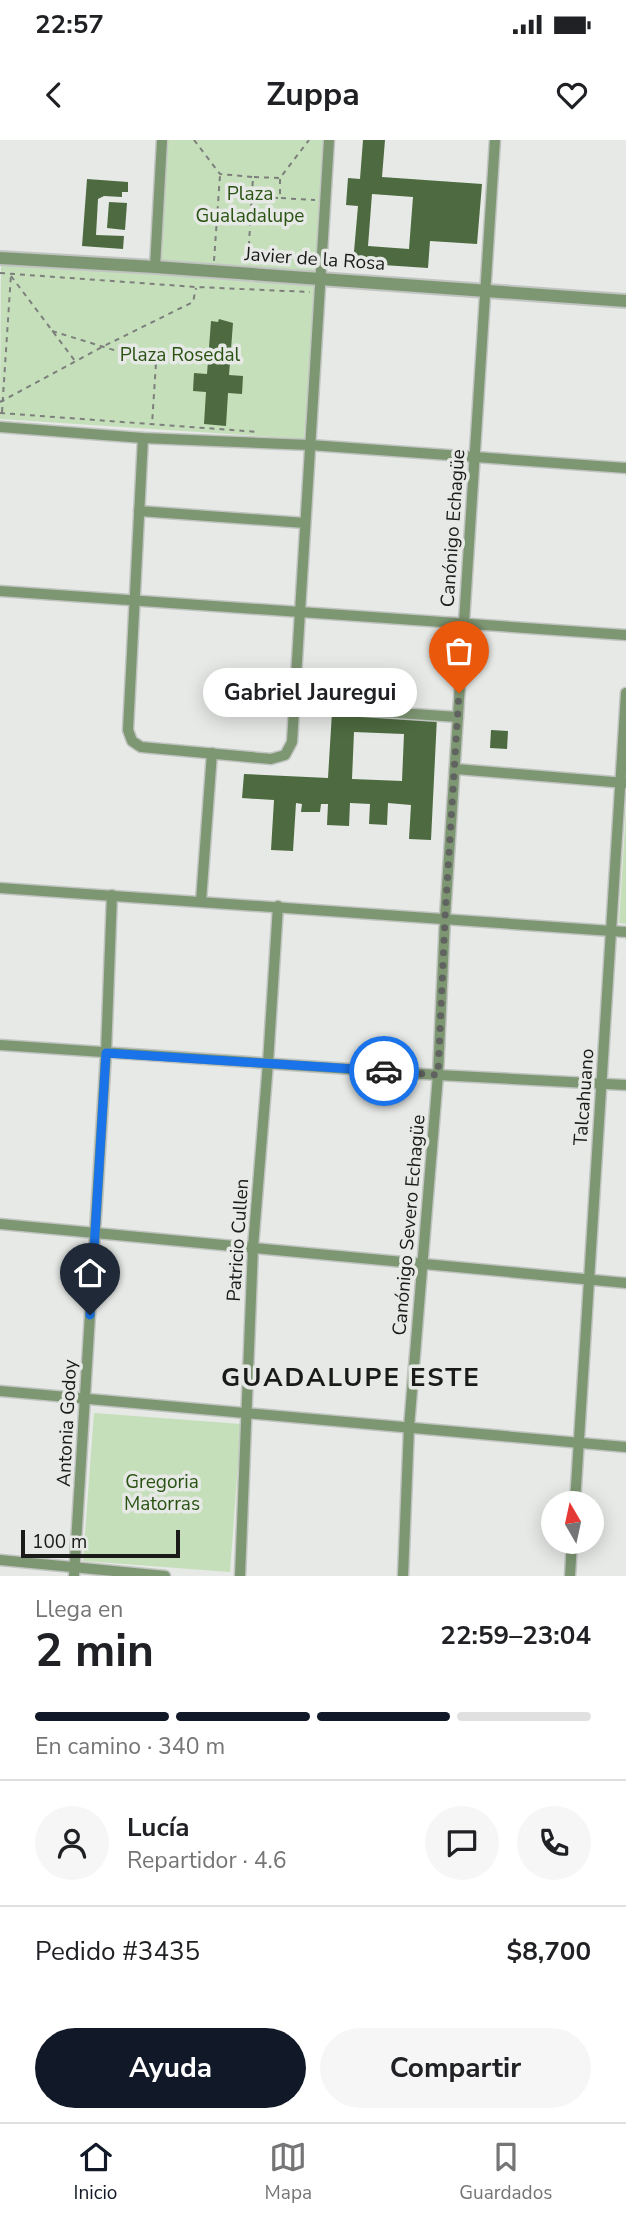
<!DOCTYPE html>
<html lang="es">
<meta charset="utf-8">
<style>
body{margin:0;font-family:"Nunito Sans",sans-serif;background:#f6f6f6;color:#202124;height:100vh;display:flex;flex-direction:column;font-size:26px;white-space:nowrap}
*{box-sizing:border-box;margin:0}
p{font-size:23px;color:#757577}
.icon{flex:none;width:38px;height:38px;fill:none;stroke:currentColor;stroke-width:2;stroke-linecap:round;stroke-linejoin:round}
.map{position:relative;height:1436px;overflow:hidden}
.panel{display:flex;flex-direction:column;background:#fff;flex:1}
.panel>*{flex:none}
.needle{width:46px;rotate:351deg}
.tools{position:absolute;left:541px;top:1351px;display:grid;gap:14px}
.tools a{display:grid;place-items:center;width:63px;height:63px;border-radius:50%;background:#fff;box-shadow:0 4px 18px #0003;font-size:35px}
.scale{position:absolute;left:21px;bottom:18px;width:159px;box-sizing:border-box;padding-left:7px;border:4px solid #1a1b19;border-top:0;font-size:19px;line-height:24px;white-space:nowrap;color:#1a1b19;-webkit-text-stroke:5px #e6e9e5;paint-order:stroke}
.pin{position:absolute;display:grid;place-items:center;width:60px;height:60px;color:#fff;margin:-72px -30px;border-radius:50% 50% 50% 0;rotate:-45deg;box-shadow:0 0 7px #0007}
.pin .icon{rotate:45deg}
.courier{position:absolute;display:grid;place-items:center;width:70px;height:70px;margin:-35px;border:5px solid #1a73e8;border-radius:50%;background:#fff;color:#222;box-shadow:0 2px 9px #0007}
.bubble{position:absolute;height:49px;border-radius:24px;background:#fff;box-shadow:0 4px 18px #0003;font-size:23px;font-weight:700;line-height:49px;text-align:center}
.head em{font-style:normal;font-weight:700}
.head div{display:flex;flex-direction:column-reverse}
.head{display:flex;align-items:center;justify-content:space-between;height:119px;padding:0 35px}
h1{font-size:46px;font-weight:700;line-height:52px}
.bar{display:grid;grid-template-columns:repeat(4,1fr);gap:10px 7px;align-content:center;height:84px;padding:0 35px}
.bar i{height:9px;border-radius:5px;background:#e0e0e0}
.bar .active{background:#111827}
.bar p{grid-column:span 4}
.line{display:flex;align-items:center;gap:18px;padding:0 35px;border-top:2px solid #e0e0e0}
.line div{flex:1}
.round{display:grid;place-items:center;flex:none;width:74px;height:74px;border-radius:37px;background:#f6f6f6}
.primary-button{display:flex;gap:14px;margin-top:auto;padding:14px 35px}
.primary-button a{flex:1;height:80px;border-radius:42px;background:#111827;color:#fff;font-size:28px;font-weight:700;line-height:80px;text-align:center}
.primary-button a+a{background:#f6f6f6;color:#202124}
.status{display:flex;justify-content:space-between;align-items:center;height:49px;padding:0 35px;background:#fff;direction:ltr}
.status svg{height:19px;fill:currentColor}
header{display:flex;justify-content:space-between;align-items:center;height:91px;padding:0 35px;background:#fff;font-size:32px;font-weight:700}
.dock{display:flex;justify-content:space-around;align-items:center;height:98px;border-top:2px solid #e0e0e0;background:#fff;font-size:19px;color:#757577}
.dock a{display:grid;justify-items:center;gap:4px}
.dock .active{color:#111827}
.map>svg:first-child{display:block}
</style>
<div class="status"><b>22:57</b><svg viewBox="0 0 49 12"><path d="M0 12V9h3v3zM5 12V6h3v6zM10 12V3h3v9zM15 12V0h3v12zM26 1h20v11H26zM47 4h2v5h-2z"/></svg></div>
<header><svg class="icon" aria-label="back" viewBox="0 0 24 24"><path d="M15 5l-7 7 7 7"/></svg>Zuppa<svg class="icon" aria-label="heart" viewBox="0 0 24 24"><path d="M12 20l-8-8c-3-5 5-10 8-4 3-6 11-1 8 4z"/></svg></header>
<div class="map">
<svg width="626" height="1436" viewBox="0 0 626 1436">
<rect width="100%" height="100%" fill="#e6e9e5"/>
<!-- green -->
<g fill="#c5dfbb">
<polygon points="168,0 323,0 317,132 161,121"/>
<polygon points="1,124 315,144 304,299 0,279"/>
<polygon points="626,668 626,784 619,783"/>
<polygon points="94,1273 241,1284 230,1432 83,1421"/>
</g>
<!-- building -->
<g fill="#4d6a40" fill-rule="evenodd">
<path d="M363,0h22l-3,37 100,7 -5,60 -47,-3 -2,27 -75,-5 5,-57 -12,-1 2,-27 12,1zM372,54l41,3 -4,52 -41,-3z"/>
<polygon points="87,39 128,42 128,52 122,52 122,57 104,56 98,59 96,95 124,96 123,109 82,106"/>
<polygon points="109,62 127,63 125,90 107,88"/>
<polygon points="219,179 233,183 229,235 243,236 242,254 228,253 226,286 204,284 206,252 193,251 194,233 207,234 211,181 218,182"/>
<path d="M332,572l105,5 -6,123 -22,-1 2,-34 -23,-2 -1,22 -18,-1 1,-20 -20,-1 -1,23 -22,-1 1,-21h-7l-1,8h-19l1,-8 -6,-1 -3,48 -22,-1 3,-50 -32,-2 2,-24 84,4zM354,592l50,2 -2,47 -50,-2z"/>
<polygon points="491,590 508,591 507,609 490,608"/>
</g>
<g fill="none" stroke-linecap="round" stroke-linejoin="round">
<defs>
<g id="minor">
<polyline points="155,127 162,0"/>
<polyline points="0,287 143,298 310,305 626,328"/>
<polyline points="143,298 128,590 132,601 141,607 271,619 285,615 292,602 329,0"/>
<polyline points="139,371 305,383"/>
<polyline points="0,451 626,495"/>
<polyline points="293,566 458,577"/>
<polyline points="456,629 625,643"/>
<polyline points="0,748 626,792"/>
<polyline points="201,761 212,613"/>
<polyline points="0,905 438,935 626,945"/>
<polyline points="0,1084 626,1143"/>
<polyline points="0,1251 626,1307"/>
<polyline points="575,1363 626,553"/>
<polyline points="0,1420 165,1436"/>
<polyline points="74,1436 106,913 112,755"/>
<polyline points="240,1436 253,1107 268,923 278,766"/>
<polyline points="403,1436 409,1287 438,935 445,778 495,0"/>
<polyline points="570,1436 572,1402"/>
</g>
<polyline id="tertiary" points="0,118 155,127 626,161"/>
</defs>
<!-- minor casing -->
<use href="#minor" stroke="#c1c4c0" stroke-width="13"/>
<!-- tertiary casing -->
<use href="#tertiary" stroke="#c1c4c0" stroke-width="16"/>
<!-- path -->
<g stroke="#7d7f7c" stroke-width="2" stroke-dasharray="5 5" stroke-linecap="butt">
<polyline points="194,0 220,34 253,37 248,120"/>
<polyline points="254,37 280,38 309,0"/>
<polyline points="280,39 280,58 315,60"/>
<polyline points="253,57 279,58"/>
<polyline points="214,121 220,35"/>
<polyline points="0,133 196,147 310,152"/>
<polyline points="11,136 75,221"/>
<polyline points="52,191 156,223 152,284"/>
<polyline points="0,262 102,207 193,162 196,148"/>
<polyline points="2,272 11,134"/>
<polyline points="0,273 259,292"/>
</g>
<!-- minor -->
<use href="#minor" stroke="#7e9773" stroke-width="10"/>
<!-- tertiary -->
<use href="#tertiary" stroke="#7e9773" stroke-width="12"/>
</g>
<g fill="none" stroke-linecap="round" stroke-linejoin="round">
<!-- done -->
<polyline stroke="#616360" stroke-width="7" stroke-dasharray="0 12.6" points="384,931 438,935 445,778 459,553"/>
<!-- route -->
<polyline stroke="#1a73e8" stroke-width="9" points="90,1175 106,913 384,931"/>
</g>
<g text-anchor="middle" stroke-width="7" stroke-linejoin="round" paint-order="stroke">
<!-- park labels -->
<g font-size="19" fill="#2a5212" stroke="#e6e9e5">
<text x="250" y="60">Plaza<tspan x="250" dy="22">Gualadalupe</tspan></text>
<text x="180" y="221">Plaza Rosedal</text>
<text x="162" y="1348">Gregoria<tspan x="162" dy="22">Matorras</tspan></text>
</g>
<!-- street labels -->
<g font-size="19" fill="#1a1b19" stroke="#e6e9e5">
<text transform="translate(315 118) rotate(4)" y="7">Javier de la Rosa</text>
<text transform="translate(452 388) rotate(-86)" y="7">Canónigo Echagüe</text>
<text transform="translate(583 957) rotate(-86)" y="7">Talcahuano</text>
<text transform="translate(408 1085) rotate(-85)" y="7">Canónigo Severo Echagüe</text>
<text transform="translate(237 1100) rotate(-86)" y="7">Patricio Cullen</text>
<text transform="translate(66 1283) rotate(-87)" y="7">Antonia Godoy</text>
</g>
<!-- district labels -->
<g font-size="26" font-weight="bold" letter-spacing="2" fill="#1a1b19" stroke="#e6e9e5">
<text x="351" y="1246">GUADALUPE ESTE</text>
</g>
</g>
</svg>
<div class="tools">
<a><svg class="needle" viewBox="-14 -14 28 28"><path d="M0-13l5 13h-10z" fill="#e53935"/><path d="M0 13l5-13h-10z" fill="#757577"/></svg></a>
</div>
<div class="scale">100 m</div>
<div class="pin" style="left:459px;top:553px;background:#ea580c"><svg class="icon" aria-label="bag" viewBox="0 0 24 24"><path d="M5 8h14l-1 12H6zM9 8a3 3 0 0 1 6 0"/></svg></div>
<div class="pin" style="left:90px;top:1175px;background:#1f2937"><svg class="icon" aria-label="home" viewBox="0 0 24 24"><path d="M3 11l9-7 9 7M6 9v11h12V9"/></svg></div>
<div class="courier" style="left:384px;top:931px"><svg class="icon" aria-label="car" viewBox="0 0 24 24"><path d="M5 17H2v-5l4-1 3-4h7l3 4 3 1v5h-3M9 17h6M6 11h13"/><circle cx="7" cy="17" r="2"/><circle cx="17" cy="17" r="2"/></svg></div>
<div class="bubble" style="left:203px;top:528px;width:214px">Gabriel Jauregui</div>
</div>
<section class="panel">
<div class="head"><div><h1>2 min</h1><p>Llega en</p></div><em>22:59–23:04</em></div>
<div class="bar"><i class="active"></i><i class="active"></i><i class="active"></i><i></i><p>En camino · 340 m</p></div>
<div class="line" style="height:126px"><a class="round"><svg class="icon" aria-label="person" viewBox="0 0 24 24"><circle cx="12" cy="8" r="4"/><path d="M4 21q1-7 8-7t8 7"/></svg></a><div><b>Lucía</b><p>Repartidor · 4.6</p></div><a class="round"><svg class="icon" aria-label="chat" viewBox="0 0 24 24"><path d="M4 5h16v11H9l-5 4z"/></svg></a><a class="round"><svg class="icon" aria-label="phone" viewBox="0 0 24 24"><path d="M5 4h4l2 5-3 2q2 4 5 5l2-3 5 2v4C11 20 4 13 5 4z"/></svg></a></div>
<div class="line" style="height:91px"><div>Pedido #3435</div><b>$8,700</b></div>
<div class="primary-button"><a>Ayuda</a><a>Compartir</a></div>
</section>
<nav class="dock">
<a class="active"><svg class="icon" aria-label="home" viewBox="0 0 24 24"><path d="M3 11l9-7 9 7M6 9v11h12V9"/></svg>Inicio</a>
<a><svg class="icon" aria-label="map" viewBox="0 0 24 24"><path d="M3 6l6-2 6 2 6-2v14l-6 2-6-2-6 2zM9 4v14M15 6v14"/></svg>Mapa</a>
<a><svg class="icon" aria-label="saved" viewBox="0 0 24 24"><path d="M7 4h10v16l-5-4-5 4z"/></svg>Guardados</a>
</nav>
